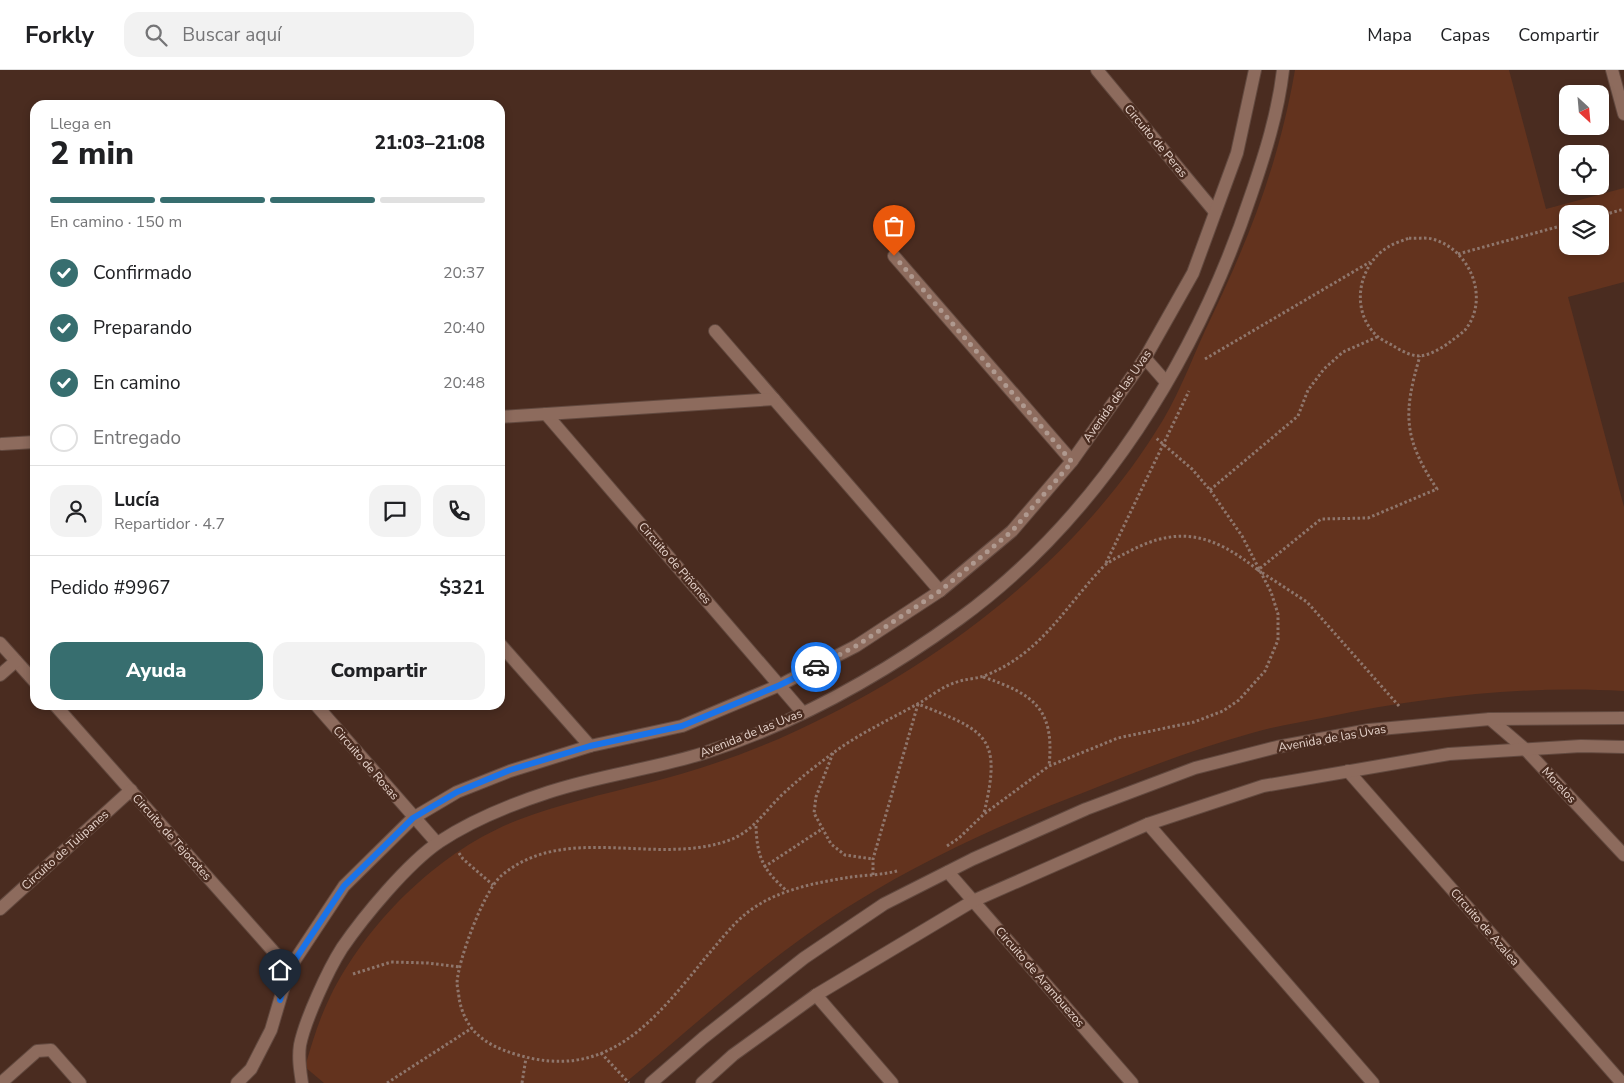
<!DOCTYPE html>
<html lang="es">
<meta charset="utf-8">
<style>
body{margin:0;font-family:"Nunito Sans",sans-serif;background:#f2f2f2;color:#202124;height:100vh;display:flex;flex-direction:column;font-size:19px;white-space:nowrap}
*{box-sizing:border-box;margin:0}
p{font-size:16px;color:#757577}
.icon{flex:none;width:28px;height:28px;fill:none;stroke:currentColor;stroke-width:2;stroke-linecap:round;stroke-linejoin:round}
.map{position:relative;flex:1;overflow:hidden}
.drawer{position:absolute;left:30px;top:30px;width:475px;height:610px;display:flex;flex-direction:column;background:#fff;border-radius:15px;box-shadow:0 2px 8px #0003}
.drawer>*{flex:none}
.needle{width:32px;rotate:154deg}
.fabs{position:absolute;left:1559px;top:15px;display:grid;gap:10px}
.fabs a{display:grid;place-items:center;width:50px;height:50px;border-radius:10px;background:#fff;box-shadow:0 2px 8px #0003;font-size:25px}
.pin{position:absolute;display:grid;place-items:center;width:42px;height:42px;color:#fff;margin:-51px -21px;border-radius:50% 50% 50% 0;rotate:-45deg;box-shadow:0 0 5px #0007}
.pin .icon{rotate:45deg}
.courier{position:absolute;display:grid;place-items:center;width:50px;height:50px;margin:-25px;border:4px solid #1a73e8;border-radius:50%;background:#fff;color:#222;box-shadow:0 1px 6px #0007}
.summary em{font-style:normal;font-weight:800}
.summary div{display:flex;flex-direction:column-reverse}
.summary{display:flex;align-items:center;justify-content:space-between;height:85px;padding:0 20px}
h1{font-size:32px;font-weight:800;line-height:38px}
.bar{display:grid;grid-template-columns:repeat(4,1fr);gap:8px 5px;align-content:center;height:60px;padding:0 20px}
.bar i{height:6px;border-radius:4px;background:#e0e0e0}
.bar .active{background:#376e6f}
.bar p{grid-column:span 4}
.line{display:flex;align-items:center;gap:12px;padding:0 20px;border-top:1px solid #e0e0e0}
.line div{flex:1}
.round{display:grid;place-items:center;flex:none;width:52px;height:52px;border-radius:15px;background:#f2f2f2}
ol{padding:0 20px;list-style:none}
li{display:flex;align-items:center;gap:15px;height:55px}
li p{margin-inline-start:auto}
li .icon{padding:5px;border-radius:50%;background:#376e6f;color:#fff;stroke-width:4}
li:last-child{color:#757577}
li i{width:28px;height:28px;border:2px solid #e0e0e0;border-radius:50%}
.button{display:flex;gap:10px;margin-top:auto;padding:10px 20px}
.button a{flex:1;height:58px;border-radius:15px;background:#376e6f;color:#fff;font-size:20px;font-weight:800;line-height:58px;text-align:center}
.button a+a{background:#f2f2f2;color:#202124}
header{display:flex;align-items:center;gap:30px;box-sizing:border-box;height:70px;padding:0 25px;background:#fff;border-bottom:1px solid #e0e0e0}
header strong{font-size:24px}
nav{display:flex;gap:28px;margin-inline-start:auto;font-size:18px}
.search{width:350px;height:45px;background:#f2f2f2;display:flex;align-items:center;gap:12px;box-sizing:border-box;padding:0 18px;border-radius:15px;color:#757577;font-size:19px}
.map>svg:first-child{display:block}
</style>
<header>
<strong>Forkly</strong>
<div class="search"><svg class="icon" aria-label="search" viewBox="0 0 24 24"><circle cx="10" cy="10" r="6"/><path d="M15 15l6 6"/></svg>Buscar aquí</div>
<nav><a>Mapa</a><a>Capas</a><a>Compartir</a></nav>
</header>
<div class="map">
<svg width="1624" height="1013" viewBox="0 0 1624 1013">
<rect width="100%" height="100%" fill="#4a2c20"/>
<!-- green -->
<path fill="#63331e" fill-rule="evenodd" d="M1295,0h214l37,139 78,-21v94l-56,15 56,210v184c-99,-6 -200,6 -297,26 -25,5 -51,9 -75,16 -57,16 -112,37 -167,59 -79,30 -157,65 -229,110 -84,51 -156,119 -231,181h-301l-19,-16c7,-24 14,-48 25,-70 37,-75 110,-147 188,-177 42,-16 86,-26 130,-37 51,-13 101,-30 148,-52 147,-68 283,-172 367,-311 19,-32 32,-69 48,-102 40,-84 68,-156 84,-248zM1568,144h32v32h-32z"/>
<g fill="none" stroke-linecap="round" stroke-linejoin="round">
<defs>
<polyline id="lane" points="1,1013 37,981 51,980 80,1013"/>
<g id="street">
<polyline points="1097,0 1215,142"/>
<polyline points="1612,0 1624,44"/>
<polyline points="894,186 1072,391"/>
<polyline points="715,261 940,521"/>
<polyline points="546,344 803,643"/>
<polyline points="500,347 774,329"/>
<polyline points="2,374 35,372"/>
<polyline points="0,573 35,612"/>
<polyline points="500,574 590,676"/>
<polyline points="0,605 16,591"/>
<polyline points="55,635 289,899"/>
<polyline points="316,635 437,773"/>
<polyline points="1490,649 1525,679 1624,785"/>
<polyline points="1348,701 1622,1013"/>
<polyline points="1148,754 1373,1013"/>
<polyline points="948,802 1132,1013"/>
<polyline points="0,839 131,720"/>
<polyline points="816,925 892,1013"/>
</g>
<g id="secondary">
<polyline points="1145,288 1166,312"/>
<polyline points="237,1013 251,999 271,960 289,899 344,816 413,748 457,722 510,701 590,676 682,656 780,615 856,576 940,521 1012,461 1072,391 1145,288 1193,203 1237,83 1255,0"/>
<path d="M302,1013c-2,-13 -4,-25 -2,-38 5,-25 28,-75 42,-97 22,-32 65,-84 97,-106 33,-22 73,-38 110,-50 51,-17 105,-23 155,-39 90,-29 178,-78 255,-134 140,-102 238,-261 292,-424 14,-41 27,-82 32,-125"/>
<polyline points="651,1013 703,968 804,888 884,834 973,789 1086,739 1195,698 1277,677 1369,660 1490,649 1624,648"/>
<polyline points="702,1013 733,985 816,925 973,831 1148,754 1263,716 1449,684 1581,676 1624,677"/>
</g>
</defs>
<!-- lane casing -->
<use href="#lane" stroke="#62493f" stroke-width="14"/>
<!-- street casing -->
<use href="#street" stroke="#62493f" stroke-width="14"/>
<!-- secondary casing -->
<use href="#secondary" stroke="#62493f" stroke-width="14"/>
<!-- path -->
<g stroke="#8f766c" stroke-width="3" stroke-dasharray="2.5 2.5" stroke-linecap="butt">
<polyline points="1600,146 1624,139"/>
<path d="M1409,168c7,1 16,-1 23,1 37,9 59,59 33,91 -4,4 -10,8 -15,12 -8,6 -20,13 -30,14 -10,0 -20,-6 -28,-11 -6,-3 -12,-6 -16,-10 -26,-25 -18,-70 12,-88 6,-4 14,-6 21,-9z"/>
<polyline points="1458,184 1568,154"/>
<polyline points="1205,289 1370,192"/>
<polyline points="1210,420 1298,346 1308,320 1324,299 1343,282 1377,267"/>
<polyline points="1106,493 1189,321"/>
<path d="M983,607c51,17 72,32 66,89"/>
<path d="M1399,636l-92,-104 -49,-32 63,-51 47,-1 69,-29c-34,-51 -34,-76 -17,-133"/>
<polyline points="833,683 816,727 814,743 831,774 845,785 873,789"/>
<path d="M756,756c1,31 7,44 31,65"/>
<polyline points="947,776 959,768 984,744 1049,696 1118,668 1194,652 1223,641 1239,630 1265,601 1278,570 1278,544 1271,522 1242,466 1210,420 1192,399 1156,368"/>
<polyline points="459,783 463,789 493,815"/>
<polyline points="764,797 822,759"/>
<path d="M897,801c-15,4 -31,4 -46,6 -32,5 -69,12 -96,30 -20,13 -34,33 -49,50 -52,64 -99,126 -191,97 -30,-9 -50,-23 -56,-56 0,-3 -2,-12 -2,-15 1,-23 27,-92 44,-107 63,-54 153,-10 226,-35 27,-9 38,-31 58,-49 15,-14 32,-27 48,-39 27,-20 58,-34 88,-51 10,-6 21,-15 33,-19 10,-4 21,-4 30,-7 57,-22 80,-68 119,-109 7,-7 18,-11 27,-16 51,-27 85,-15 128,19"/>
<path d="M873,805v-16l45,-155c67,27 85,31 66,109"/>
<polyline points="353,904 391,892 428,893 460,897"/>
<polyline points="601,983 629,1013"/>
<polyline points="387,1013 472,958"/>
<polyline points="522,1013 526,988"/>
</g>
<!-- lane -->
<use href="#lane" stroke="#8d6b5d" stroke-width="12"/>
<!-- street -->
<use href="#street" stroke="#8d6b5d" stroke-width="12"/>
<!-- secondary -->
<use href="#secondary" stroke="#8d6b5d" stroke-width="12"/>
</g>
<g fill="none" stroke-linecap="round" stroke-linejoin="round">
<!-- done -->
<polyline stroke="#af998f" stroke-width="5" stroke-dasharray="0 9" points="816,597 856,576 940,521 1012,461 1072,392 894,186"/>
<!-- route -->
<polyline stroke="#1a73e8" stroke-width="6" points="280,930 289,899 344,816 413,748 457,722 510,700 590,676 682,656 780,615 816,597"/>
</g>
<g text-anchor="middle" stroke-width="5" stroke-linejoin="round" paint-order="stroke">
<!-- street labels -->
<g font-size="12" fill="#e6d3cb" stroke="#4a2c20">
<text transform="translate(1156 71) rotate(50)" y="4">Circuito de Peras</text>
<text transform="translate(1117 326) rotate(-55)" y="4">Avenida de las Uvas</text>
<text transform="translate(675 493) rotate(49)" y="4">Circuito de Piñones</text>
<text transform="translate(751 663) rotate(-22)" y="4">Avenida de las Uvas</text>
<text transform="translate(1332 668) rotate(-10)" y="4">Avenida de las Uvas</text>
<text transform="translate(366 693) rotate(49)" y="4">Circuito de Rosas</text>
<text transform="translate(1559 715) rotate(47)" y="4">Morelos</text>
<text transform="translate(172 767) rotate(48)" y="4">Circuito de Tejocotes</text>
<text transform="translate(65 780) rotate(-42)" y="4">Circuito de Tulipanes</text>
<text transform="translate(1485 857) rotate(49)" y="4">Circuito de Azalea</text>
<text transform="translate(1040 907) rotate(49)" y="4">Circuito de Arambuezos</text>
</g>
</g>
</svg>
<div class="fabs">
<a><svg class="needle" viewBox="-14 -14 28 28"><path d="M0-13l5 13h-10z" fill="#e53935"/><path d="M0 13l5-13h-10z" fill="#757577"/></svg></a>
<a><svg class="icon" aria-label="locate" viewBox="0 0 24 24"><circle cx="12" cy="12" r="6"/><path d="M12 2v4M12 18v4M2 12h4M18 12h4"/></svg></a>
<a><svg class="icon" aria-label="layers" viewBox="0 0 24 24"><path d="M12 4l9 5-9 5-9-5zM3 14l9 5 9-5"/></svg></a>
</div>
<div class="pin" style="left:894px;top:186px;background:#ea580c"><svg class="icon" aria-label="bag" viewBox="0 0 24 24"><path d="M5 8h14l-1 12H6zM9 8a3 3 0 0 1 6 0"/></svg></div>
<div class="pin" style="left:280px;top:930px;background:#1f2937"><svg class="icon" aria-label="home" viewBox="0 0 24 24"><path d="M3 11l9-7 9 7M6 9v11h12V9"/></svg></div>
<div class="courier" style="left:816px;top:597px"><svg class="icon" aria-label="car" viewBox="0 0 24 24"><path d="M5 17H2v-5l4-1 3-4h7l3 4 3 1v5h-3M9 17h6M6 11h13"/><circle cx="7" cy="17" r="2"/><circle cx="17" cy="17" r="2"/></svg></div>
<section class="drawer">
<div class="summary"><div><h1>2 min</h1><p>Llega en</p></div><em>21:03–21:08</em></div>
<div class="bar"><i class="active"></i><i class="active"></i><i class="active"></i><i></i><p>En camino · 150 m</p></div>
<ol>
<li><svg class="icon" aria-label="check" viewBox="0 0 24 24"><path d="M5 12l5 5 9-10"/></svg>Confirmado<p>20:37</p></li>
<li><svg class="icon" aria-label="check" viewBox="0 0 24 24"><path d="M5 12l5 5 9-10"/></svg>Preparando<p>20:40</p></li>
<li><svg class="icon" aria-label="check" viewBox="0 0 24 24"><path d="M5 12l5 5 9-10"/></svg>En camino<p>20:48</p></li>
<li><i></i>Entregado</li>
</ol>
<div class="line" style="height:90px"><a class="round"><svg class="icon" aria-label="person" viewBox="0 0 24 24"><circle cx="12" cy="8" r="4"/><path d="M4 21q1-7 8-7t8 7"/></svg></a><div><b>Lucía</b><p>Repartidor · 4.7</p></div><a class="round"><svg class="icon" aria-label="chat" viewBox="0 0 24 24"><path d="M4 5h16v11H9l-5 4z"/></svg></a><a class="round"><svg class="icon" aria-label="phone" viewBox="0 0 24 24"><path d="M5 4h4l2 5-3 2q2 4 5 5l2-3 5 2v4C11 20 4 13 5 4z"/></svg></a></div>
<div class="line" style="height:65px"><div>Pedido #9967</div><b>$321</b></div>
<div class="button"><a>Ayuda</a><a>Compartir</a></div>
</section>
</div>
